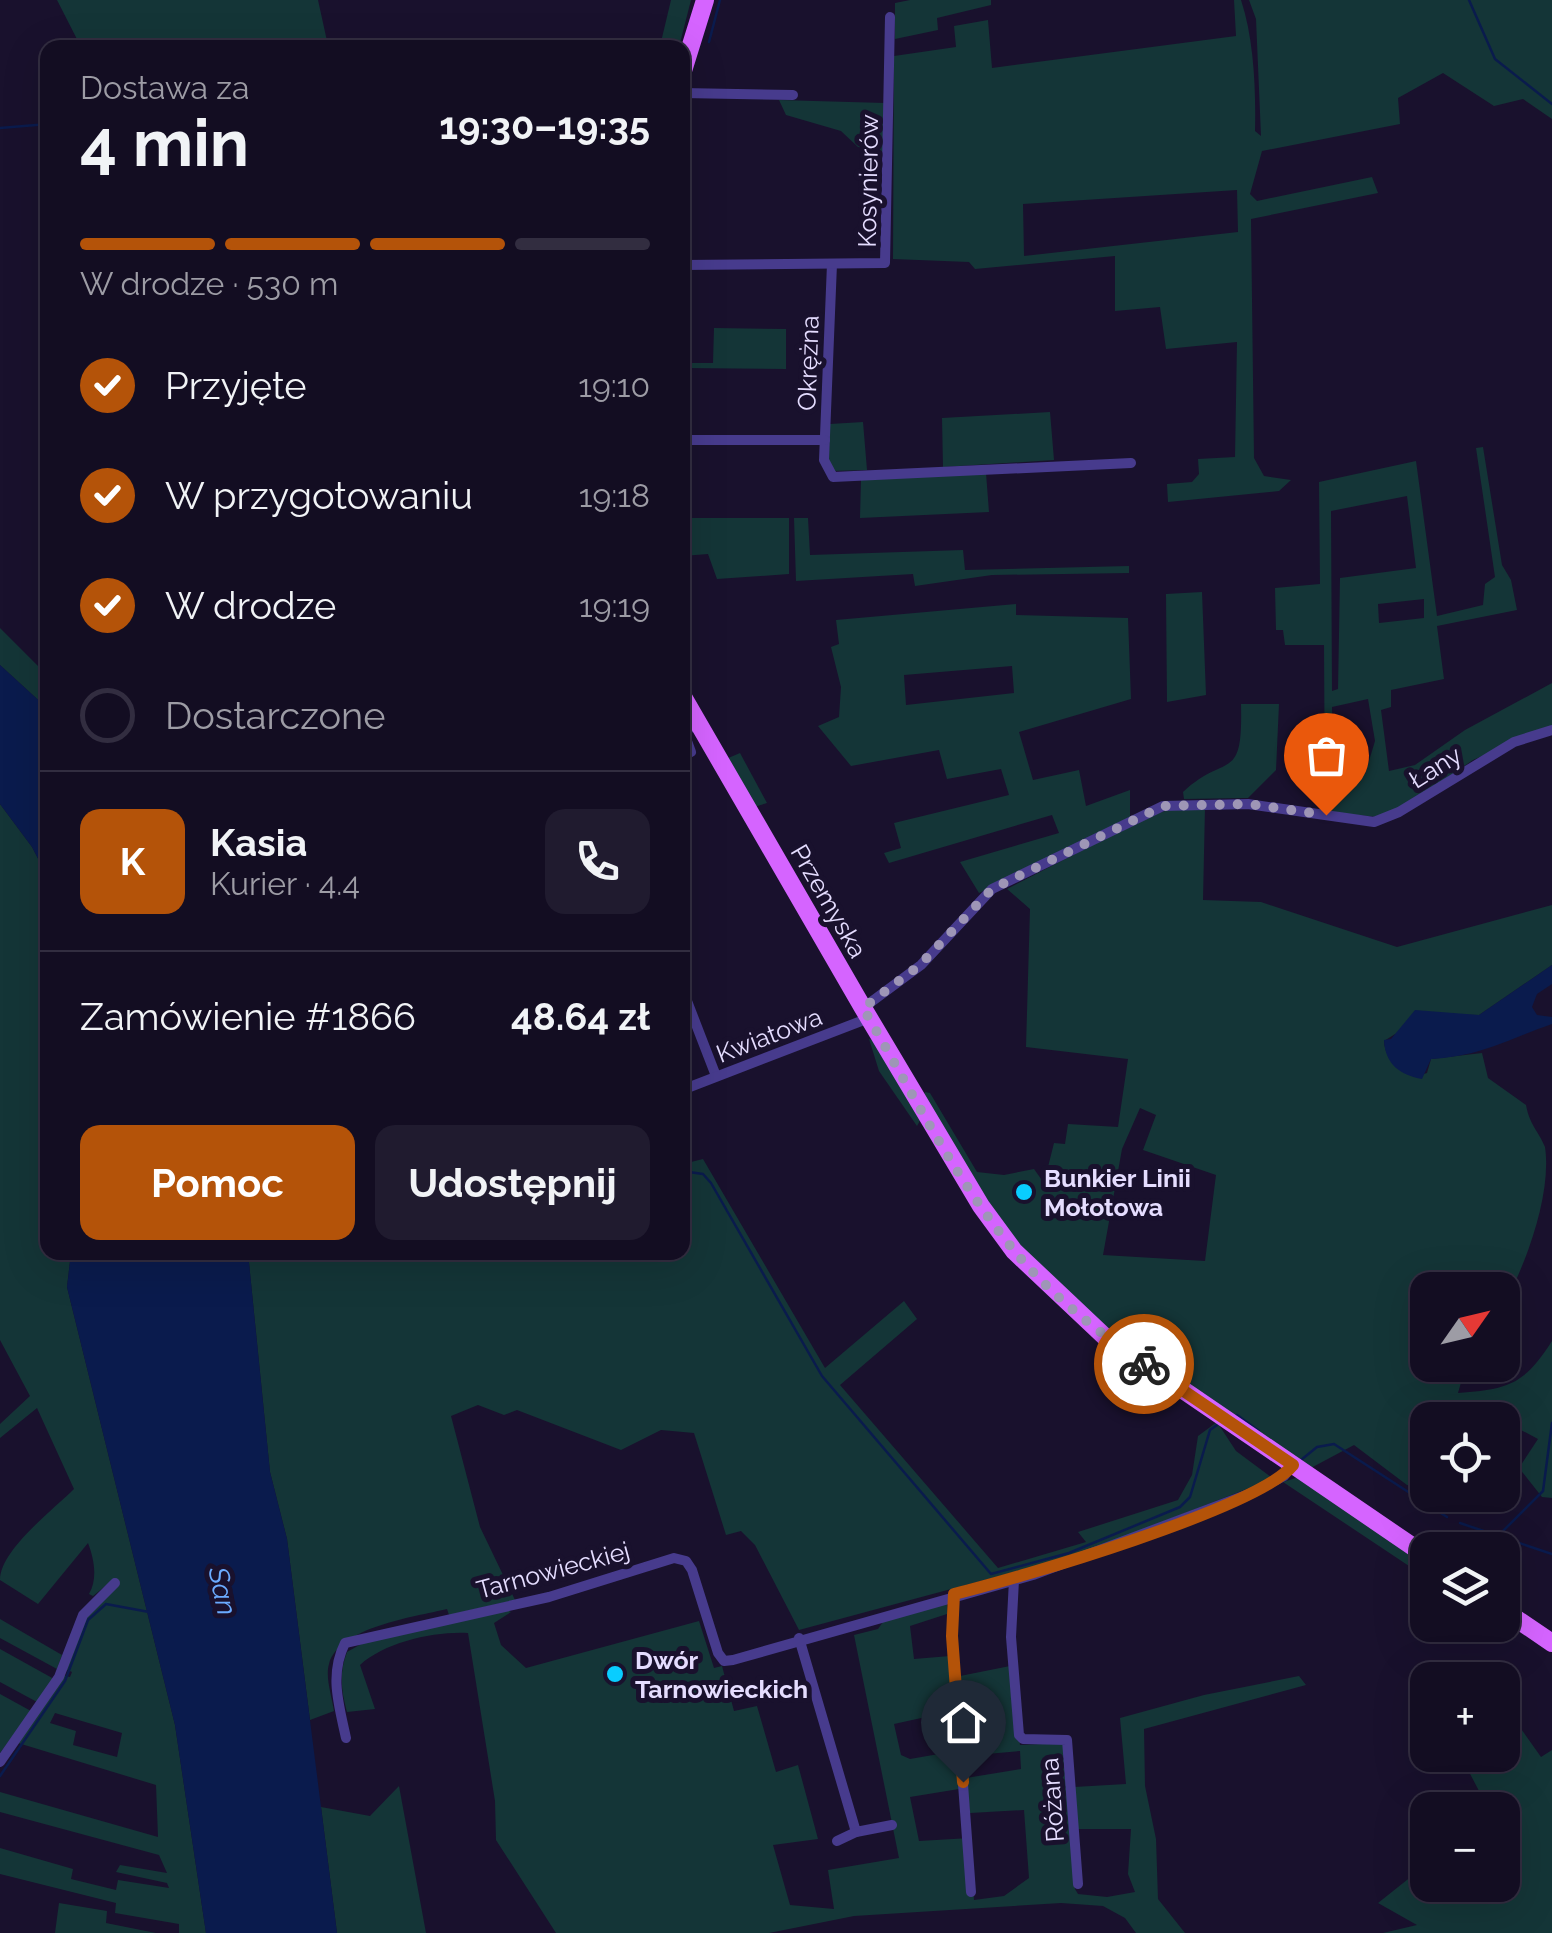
<!DOCTYPE html>
<html lang="pl">
<meta charset="utf-8">
<style>
body{margin:0;font-family:Raleway,sans-serif;background:#201b2f;color:#f1f3f6;height:100vh;display:flex;flex-direction:column;font-size:38px;white-space:nowrap}
*{box-sizing:border-box;margin:0}
p{font-size:32px;color:#9d9ca5}
.icon{flex:none;width:55px;height:55px;fill:none;stroke:currentColor;stroke-width:2;stroke-linecap:round;stroke-linejoin:round}
.map{position:relative;flex:1;overflow:hidden}
.details{position:absolute;left:40px;top:40px;width:650px;height:1220px;display:flex;flex-direction:column;background:#130d22;border-radius:20px;box-shadow:0 10px 40px #0002,0 0 0 2px #322d40}
.details>*{flex:none}
.needle{width:65px;rotate:56deg}
.buttons{position:absolute;left:1410px;top:1272px;display:grid;gap:20px}
.buttons a{display:grid;place-items:center;width:110px;height:110px;border-radius:20px;background:#130d22;box-shadow:0 10px 40px #0002,0 0 0 2px #322d40;font-size:50px}
.pin{position:absolute;display:grid;place-items:center;width:85px;height:85px;color:#fff;margin:-102px -42px;border-radius:50% 50% 50% 0;rotate:-45deg;box-shadow:0 0 10px #0007}
.pin .icon{rotate:45deg}
.courier{position:absolute;display:grid;place-items:center;width:100px;height:100px;margin:-50px;border:8px solid #b45309;border-radius:50%;background:#fff;color:#222;box-shadow:0 2px 12px #0007}
.summary em{font-style:normal;font-weight:700}
.summary div{display:flex;flex-direction:column-reverse}
.summary{display:flex;align-items:center;justify-content:space-between;height:170px;padding:0 40px}
h1{font-size:65px;font-weight:700;line-height:75px}
.bar{display:grid;grid-template-columns:repeat(4,1fr);gap:15px 10px;align-content:center;height:120px;padding:0 40px}
.bar i{height:12px;border-radius:8px;background:#322d40}
.bar .current{background:#b45309}
.bar p{grid-column:span 4}
.line{display:flex;align-items:center;gap:25px;padding:0 40px;border-top:2px solid #322d40}
.line div{flex:1}
.round{display:grid;place-items:center;flex:none;width:105px;height:105px;border-radius:20px;background:#201b2f}
ol{padding:0 40px;list-style:none}
li{display:flex;align-items:center;gap:30px;height:110px}
li p{margin-inline-start:auto}
li .icon{padding:10px;border-radius:50%;background:#b45309;color:#fff;stroke-width:4}
li:last-child{color:#9d9ca5}
li i{width:55px;height:55px;border:5px solid #322d40;border-radius:50%}
.button{display:flex;gap:20px;margin-top:auto;padding:20px 40px}
.button a{flex:1;height:115px;border-radius:20px;background:#b45309;color:#fff;font-size:40px;font-weight:700;line-height:115px;text-align:center}
.button a+a{background:#201b2f;color:#f1f3f6}
.map>svg:first-child{display:block}
</style>
<div class="map">
<svg width="1552" height="1933" viewBox="0 0 1552 1933">
<rect width="100%" height="100%" fill="#19112d"/>
<!-- green -->
<g fill="#143537" fill-rule="evenodd">
<polygon points="57,0 318,0 327,41 366,38 368,45 81,47"/>
<polygon points="671,0 691,0 679,47 661,42"/>
<polygon points="910,0 991,0 991,5 937,18 938,30 895,39 895,3"/>
<path d="M1234,0h7c13,39 15,90 14,131l6,5 -5,-117 -7,-19h303v119l-29,-20 -29,7 -51,-33 -45,25 2,26 -138,27 -12,43 7,7 115,-24 6,16 -127,26 3,239 10,18 27,4 -12,11 -111,11 -1,-18 25,-2 7,-8 -1,-15 37,-2 2,-115 -71,7 -6,-42 -45,4v-55l-140,13 -6,-7 -76,-3 1,-203 62,-9 -2,-21 34,-6 4,48 244,-32zM1237,190l1,42 -214,24 -1,-52z"/>
<polygon points="779,100 885,103 885,152 858,147 841,131 786,115"/>
<polygon points="714,328 786,329 786,369 683,368 683,363 713,363"/>
<polygon points="1050,412 1054,460 943,467 942,418"/>
<polygon points="863,422 867,470 832,471 828,464 830,424"/>
<path d="M1483,447l19,118 9,15 6,30 -80,16 7,53 -53,11v17l-10,3 8,61 26,-6 50,-35 87,-47v42l-79,35 -73,50 -22,7 -53,-5 -1,-167h-39l-2,-15h-7l-1,-42 45,-4 -1,-102 97,-21 21,155 46,-11 2,-21 10,-7 -19,-129zM1407,496l9,72 -76,10 -2,111 -6,2 -1,-180zM1424,599v19l-45,5 -1,-19zM1368,699l7,42 -10,33 -32,-12 -1,-55z"/>
<polygon points="986,473 989,512 860,518 861,480"/>
<polygon points="682,518 789,518 789,574 717,579 708,554 683,556"/>
<polygon points="794,518 808,518 810,555 963,550 965,570 1129,566 1129,573 992,575 915,586 913,574 796,581"/>
<polygon points="1202,592 1206,695 1167,702 1166,594"/>
<path d="M1016,604v11l112,3 3,81 -112,33 14,48 46,-10 7,36 44,-16v27l-151,76 -19,-31 99,-29 -7,-18 -163,48 -5,-10 17,-5 -7,-25 115,-28 -8,-26 -54,10 -8,-29 -88,16 -33,-40 21,-9 2,-30 -10,-40 8,-3 -3,-24zM1012,666l2,27 -108,12 -2,-30z"/>
<polygon points="0,628 47,675 47,708 0,665"/>
<path d="M1241,704h38l-3,66 -28,28 -64,1 -1,-7c44,-41 60,-7 58,-88z"/>
<polygon points="740,753 767,803 754,807 726,759"/>
<path d="M0,804l32,43 15,29 1,376 23,1 -4,34 108,438 31,208h-27v-9l-64,-11 1,-10 -116,-29v-26l73,21 -2,10 45,11 2,-10 51,8 -2,-5 -51,-11 4,-7 47,8 -8,-18 -159,-43v-20l158,45 -2,-52 -138,-42 45,-68 7,2 2,-5 -7,-3 22,-56 33,-30 -6,-4 -21,17 -4,-2c9,-16 5,-35 -1,-51l-50,61 -38,-24c0,-30 53,-70 74,-91l-37,-81 -37,30v-14l30,-28 -30,-56zM55,1713l67,20 -5,24 -44,-12 3,-14 -26,-8z"/>
<path d="M1205,807l-2,93 58,2 136,45 155,-42v60l-73,50 -52,-1 -43,27c1,19 16,26 30,36l13,-4 4,-14 51,-6 6,25 38,27c4,21 12,25 19,42 7,46 -19,119 -42,158l-1,-15h-74v75h38l-8,28c50,-4 66,-8 94,-52v157l-10,-1 -23,-29 19,-29 -36,-19h-74l-1,70 -20,-5 -53,-40 -45,24 -211,-145 -76,-75 -33,-42 -66,-109 2,-6 5,1 47,79 27,3 30,-6 10,14 10,-40 11,1 3,-20 50,3 10,-68 -102,-12 4,-138 -23,-20 140,-72 24,-8zM1140,1108l16,7 -13,35 73,25 -11,86 -102,-6 19,-106z"/>
<polygon points="869,1039 877,1042 922,1117 917,1126 879,1071"/>
<path d="M703,1159l122,209 79,-67 13,18 -77,66 158,183 88,-26 -8,-10 100,-32 14,-25 6,-39 19,-14 19,29 35,26 -1,3 -196,76 -275,74 -44,-85 -14,-14 -15,4 -32,-102 -33,-3 -40,20 -104,-40 -13,5 -26,-10 -27,11 29,111 35,73 -66,15 -2,-6c-33,8 -108,18 -118,55 -4,13 3,33 5,47l-24,9 -23,-181 -17,-67 -22,-219 434,-1 1,-88z"/>
<polygon points="1299,1477 1427,1565 1427,1578 1283,1482"/>
<path d="M947,1601v13l-37,12 4,33 36,-3 3,55 -59,13 7,31 9,4 46,-8 3,38 -49,8 9,44 51,-3 4,62 30,-4 25,-18 -5,-68 -54,3 -4,-35 55,-9 -1,-18 -56,5 -4,-80 50,-10 10,79 43,-2 12,146 3,5 29,3 28,-5 -7,-18 3,-45h-53l-4,-42 52,-3 -6,-66 84,-23 95,-19 7,9 -162,44 1,57 11,53 2,60 27,34h-49l-11,-15 -22,-12 -42,-3 -207,13 -85,17h-213l-60,-93 -1,-39 -27,-168c-33,-2 -83,9 -108,32l15,44 -28,3c-6,-22 -8,-39 0,-60l16,-9 143,-34 5,3 -17,11 7,22 25,23 173,-47 15,47 8,-2 12,45 23,-5 19,66 22,-7 20,74 -45,6 17,60 44,4 -6,-39 71,-12 -45,-223 24,-6 7,-10z"/>
<polygon points="0,1619 62,1655 57,1669 0,1638"/>
<polygon points="0,1649 54,1679 37,1702 0,1682"/>
<polygon points="0,1694 31,1711 0,1753"/>
<polygon points="1519,1726 1541,1757 1552,1750 1552,1933 1383,1933 1417,1925 1378,1903 1427,1864 1428,1885 1502,1885 1502,1810 1489,1810 1467,1768 1483,1755 1502,1755 1503,1739"/>
<polygon points="399,1786 426,1933 337,1933 321,1807 370,1816"/>
<polygon points="59,1903 107,1911 106,1923 156,1933 55,1933"/>
</g>
<!-- water -->
<g fill="#0a1b4d">
<polygon points="0,665 47,708 47,876 32,847 0,804"/>
<path d="M1552,965v19l-15,10 -5,13 5,8 15,2v7c-46,16 -70,32 -121,35l-9,20c-21,-4 -37,-14 -38,-39l7,-1 24,-29 64,5z"/>
<polygon points="71,1253 248,1253 270,1472 287,1539 337,1933 206,1933 175,1725 67,1287"/>
</g>
<g fill="none" stroke-linecap="round" stroke-linejoin="round">
<!-- stream -->
<g stroke="#0a1b4d" stroke-width="2.5">
<polyline points="1469,0 1495,59 1552,104"/>
<polyline points="709,42 720,0"/>
<polyline points="0,128 48,124"/>
<polyline points="682,1171 703,1174 711,1183 822,1376 991,1574 1069,1553 1180,1507 1190,1497 1210,1430 1217,1425"/>
<polyline points="324,1252 340,1252"/>
<polyline points="1237,1415 1259,1431"/>
<polyline points="1301,1460 1317,1447 1334,1444 1447,1517"/>
<polyline points="1460,1523 1552,1554"/>
<polyline points="1498,1536 1543,1491 1552,1423"/>
<polyline points="0,1776 65,1681 88,1620 106,1604 149,1612"/>
</g>
<!-- street -->
<g stroke="#473b8d" stroke-width="10">
<polyline points="682,93 793,95"/>
<polyline points="832,264 824,460 833,477 1131,463"/>
<polyline points="682,265 885,263 890,17"/>
<polyline points="682,440 825,440"/>
<polyline points="682,757 691,752 684,733 698,721"/>
<polyline points="682,988 716,1076"/>
<polyline points="863,1008 921,965 992,889 1163,806 1248,804 1374,822 1399,812 1514,742 1552,730"/>
<polyline points="682,1090 869,1018"/>
<polyline points="1014,1580 1011,1637 1019,1735 1023,1739 1067,1740 1078,1884"/>
<polyline points="954,1594 952,1636 971,1892"/>
<polyline points="799,1638 856,1832 892,1825"/>
<path d="M346,1738c-7,-33 -17,-63 -1,-95l204,-46 125,-39 12,3 6,9 26,83 6,8 9,-1 300,-85 216,-81 35,-18 9,-11"/>
<polyline points="0,1762 59,1677 83,1615 115,1583"/>
<polyline points="837,1841 856,1832"/>
</g>
<!-- primary -->
<g stroke="#d564ff" stroke-width="18">
<polyline points="682,74 705,0"/>
<polyline points="682,695 863,1008 981,1206 1014,1251 1104,1336 1428,1557"/>
<polyline points="1502,1609 1552,1643"/>
</g>
</g>
<g fill="none" stroke-linecap="round" stroke-linejoin="round">
<!-- done -->
<path stroke="#9e96b6" stroke-width="10" stroke-dasharray="0 18" d="M1144,1364c-48,-34 -95,-70 -132,-116 -59,-72 -102,-160 -149,-240l57,-43 72,-76 171,-83 85,-2 78,11"/>
<!-- route -->
<path stroke="#b45309" stroke-width="12" d="M963,1782l-11,-146 2,-42c62,-15 305,-86 339,-129l-149,-101"/>
</g>
<!-- markers -->
<g fill="#09cdff" stroke="#19112d" stroke-width="4">
<circle cx="1024" cy="1192" r="10"/>
<circle cx="615" cy="1674" r="10"/>
</g>
<g text-anchor="middle" stroke-width="10" stroke-linejoin="round" paint-order="stroke">
<!-- street labels -->
<g font-size="25" fill="#e5ddff" stroke="#19112d">
<text transform="translate(868 181) rotate(-89)" y="9">Kosynierów</text>
<text transform="translate(808 363) rotate(-88)" y="9">Okrężna</text>
<text transform="translate(1435 767) rotate(-32)" y="9">Łany</text>
<text transform="translate(829 901) rotate(60)" y="9">Przemyska</text>
<text transform="translate(769 1035) rotate(-21)" y="9">Kwiatowa</text>
<text transform="translate(553 1570) rotate(-15)" y="9">Tarnowieckiej</text>
<text transform="translate(1052 1800) rotate(-94)" y="9">Różana</text>
</g>
<!-- poi labels -->
<g font-size="25" font-weight="bold" fill="#e5ddff" stroke="#19112d" text-anchor="start">
<text x="1044" y="1187">Bunkier Linii<tspan x="1044" dy="29">Mołotowa</tspan></text>
<text x="635" y="1669">Dwór<tspan x="635" dy="29">Tarnowieckich</tspan></text>
</g>
<!-- water labels -->
<g font-size="28" font-style="italic" fill="#6babff" stroke="#19112d">
<text transform="translate(223 1591) rotate(78)" y="10">San</text>
</g>
</g>
</svg>
<div class="buttons">
<a><svg class="needle" viewBox="-14 -14 28 28"><path d="M0-13l5 13h-10z" fill="#e53935"/><path d="M0 13l5-13h-10z" fill="#9d9ca5"/></svg></a>
<a><svg class="icon" aria-label="locate" viewBox="0 0 24 24"><circle cx="12" cy="12" r="6"/><path d="M12 2v4M12 18v4M2 12h4M18 12h4"/></svg></a>
<a><svg class="icon" aria-label="layers" viewBox="0 0 24 24"><path d="M12 4l9 5-9 5-9-5zM3 14l9 5 9-5"/></svg></a>
<a>+</a>
<a>−</a>
</div>
<div class="pin" style="left:1326px;top:815px;background:#ea580c"><svg class="icon" aria-label="bag" viewBox="0 0 24 24"><path d="M5 8h14l-1 12H6zM9 8a3 3 0 0 1 6 0"/></svg></div>
<div class="pin" style="left:963px;top:1782px;background:#1f2937"><svg class="icon" aria-label="home" viewBox="0 0 24 24"><path d="M3 11l9-7 9 7M6 9v11h12V9"/></svg></div>
<div class="courier" style="left:1144px;top:1364px"><svg class="icon" aria-label="bike" viewBox="0 0 24 24"><circle cx="6" cy="16" r="4"/><circle cx="18" cy="16" r="4"/><path d="M6 16l4-8h5l3 8M10 8l3 8H6M13 5h3"/></svg></div>
<section class="details">
<div class="summary"><div><h1>4 min</h1><p>Dostawa za</p></div><em>19:30–19:35</em></div>
<div class="bar"><i class="current"></i><i class="current"></i><i class="current"></i><i></i><p>W drodze · 530 m</p></div>
<ol>
<li><svg class="icon" aria-label="check" viewBox="0 0 24 24"><path d="M5 12l5 5 9-10"/></svg>Przyjęte<p>19:10</p></li>
<li><svg class="icon" aria-label="check" viewBox="0 0 24 24"><path d="M5 12l5 5 9-10"/></svg>W przygotowaniu<p>19:18</p></li>
<li><svg class="icon" aria-label="check" viewBox="0 0 24 24"><path d="M5 12l5 5 9-10"/></svg>W drodze<p>19:19</p></li>
<li><i></i>Dostarczone</li>
</ol>
<div class="line" style="height:180px"><b class="round" style="background:#b45309;color:#fff">K</b><div><b>Kasia</b><p>Kurier · 4.4</p></div><a class="round"><svg class="icon" aria-label="phone" viewBox="0 0 24 24"><path d="M5 4h4l2 5-3 2q2 4 5 5l2-3 5 2v4C11 20 4 13 5 4z"/></svg></a></div>
<div class="line" style="height:130px"><div>Zamówienie #1866</div><b>48.64 zł</b></div>
<div class="button"><a>Pomoc</a><a>Udostępnij</a></div>
</section>
</div>
